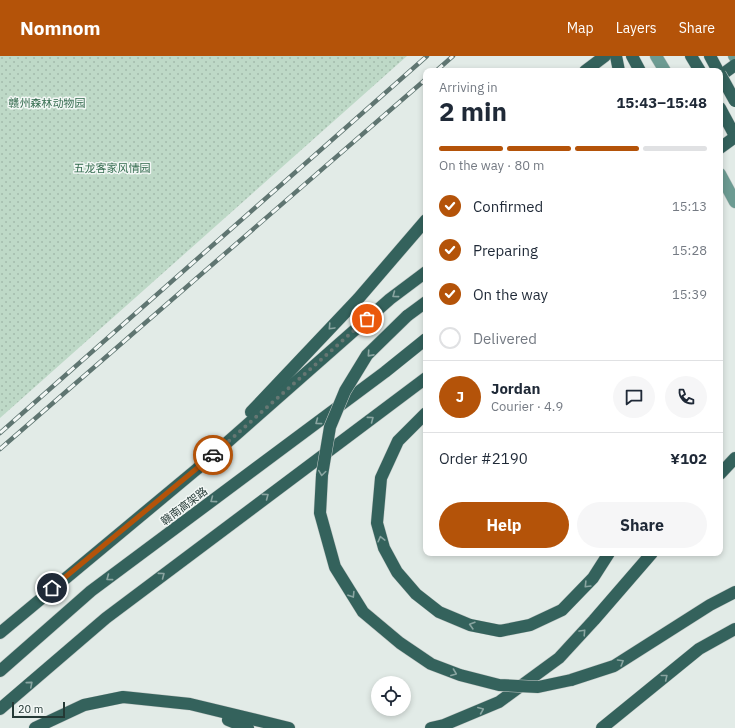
<!DOCTYPE html>
<meta charset="utf-8">
<style>
body{margin:0;font-family:"IBM Plex Sans","Noto Sans SC",sans-serif;background:#f6f6f7;color:#1f2937;height:100vh;display:flex;flex-direction:column;font-size:15px;white-space:nowrap}
*{box-sizing:border-box;margin:0}
p{font-size:13px;color:#747a83}
.icon{flex:none;width:22px;height:22px;fill:none;stroke:currentColor;stroke-width:2;stroke-linecap:round;stroke-linejoin:round}
.map{position:relative;flex:1;overflow:hidden}
.drawer{position:absolute;left:423px;top:12px;width:300px;height:488px;display:flex;flex-direction:column;background:#fff;border-radius:8px;box-shadow:0 2px 6px #0003}
.drawer>*{flex:none}
.controls{position:absolute;left:371px;top:620px;display:grid;gap:8px}
.controls a{display:grid;place-items:center;width:40px;height:40px;border-radius:50%;background:#fff;box-shadow:0 2px 6px #0003;font-size:20px}
.scale{position:absolute;left:12px;bottom:10px;width:53px;box-sizing:border-box;padding-left:4px;border:2px solid #243935;border-top:0;font-size:11px;line-height:14px;white-space:nowrap;color:#243935;-webkit-text-stroke:3px #f2f7f5;paint-order:stroke}
.pin{position:absolute;display:grid;place-items:center;width:34px;height:34px;color:#fff;margin:-17px;border:2px solid #fff;border-radius:50%;box-shadow:0 1px 4px #0007}
.courier{position:absolute;display:grid;place-items:center;width:40px;height:40px;margin:-20px;border:3px solid #b45309;border-radius:50%;background:#fff;color:#222;box-shadow:0 1px 5px #0007}
.overview em{font-style:normal;font-weight:700}
.overview div{display:flex;flex-direction:column-reverse}
.overview{display:flex;align-items:center;justify-content:space-between;height:68px;padding:0 16px}
h1{font-size:26px;font-weight:700;line-height:30px}
.bar{display:grid;grid-template-columns:repeat(4,1fr);gap:6px 4px;align-content:center;height:48px;padding:0 16px}
.bar i{height:5px;border-radius:3px;background:#e0e1e3}
.bar .current{background:#b45309}
.bar p{grid-column:span 4}
.line{display:flex;align-items:center;gap:10px;padding:0 16px;border-top:1px solid #e0e1e3}
.line div{flex:1}
.round{display:grid;place-items:center;flex:none;width:42px;height:42px;border-radius:21px;background:#f6f6f7}
ol{padding:0 16px;list-style:none}
li{display:flex;align-items:center;gap:12px;height:44px}
li p{margin-inline-start:auto}
li .icon{padding:4px;border-radius:50%;background:#b45309;color:#fff;stroke-width:4}
li:last-child{color:#747a83}
li i{width:22px;height:22px;border:2px solid #e0e1e3;border-radius:50%}
.action{display:flex;gap:8px;margin-top:auto;padding:8px 16px}
.action a{flex:1;height:46px;border-radius:24px;background:#b45309;color:#fff;font-size:16px;font-weight:700;line-height:46px;text-align:center}
.action a+a{background:#f6f6f7;color:#1f2937}
header{display:flex;align-items:center;gap:24px;box-sizing:border-box;height:56px;padding:0 20px;background:#b45309;color:#fff}
header strong{font-size:19px}
nav{display:flex;gap:22px;margin-inline-start:auto;font-size:14px}
.map>svg:first-child{display:block}
</style>
<header>
<strong>Nomnom</strong>
<nav><a>Map</a><a>Layers</a><a>Share</a></nav>
</header>
<div class="map">
<svg width="735" height="672" viewBox="0 0 735 672">
<defs>
<pattern id="park-dots" width="8" height="8" patternUnits="userSpaceOnUse"><rect width="8" height="8" fill="#bed9c7"/><path d="M2 2h.1M6 6h.1" fill="none" stroke="#a3bbac" stroke-width="1.8" stroke-linecap="round"/></pattern>
</defs>
<rect width="100%" height="100%" fill="#e2ebe7"/>
<!-- park -->
<polygon fill="url(#park-dots)" points="0,0 407,0 0,362"/>
<g fill="none" stroke-linecap="round" stroke-linejoin="round">
<defs>
<g id="major">
<polyline points="656,0 665,15"/>
<polyline points="734,0 735,1"/>
<polyline points="720,118 735,146"/>
</g>
<g id="highway">
<polyline points="616,0 619,15"/>
<polyline points="632,0 640,15"/>
<polyline points="691,0 700,15"/>
<polyline points="710,0 718,15"/>
<polyline points="585,15 605,0"/>
<polyline points="720,20 735,9"/>
<polyline points="720,52 735,80"/>
<polyline points="720,92 735,81"/>
<polyline points="407,260 426,246"/>
<polyline points="251,356 358,243 426,164"/>
<polyline points="426,357 398,385 381,422 377,467 384,492 397,516 416,538 439,556 470,569 500,575 530,569 562,554 593,522 609,497"/>
<polyline points="720,418 735,402"/>
<polyline points="0,577 197,413 390,243 426,216"/>
<polyline points="0,615 91,535 385,316 426,283"/>
<polyline points="571,624 614,610 710,549 735,536"/>
<polyline points="0,653 106,562 426,322"/>
<polyline points="228,664 248,672"/>
<polyline points="35,672 84,649 123,641 190,648 289,672"/>
<polyline points="431,672 444,669 499,646 559,602 594,564 652,497"/>
<polyline points="602,672 699,593 735,573"/>
</g>
</defs>
<!-- major casing -->
<use href="#major" stroke="#c2c8c6" stroke-width="13"/>
<!-- highway casing -->
<use href="#highway" stroke="#c2c8c6" stroke-width="13"/>
<!-- major -->
<use href="#major" stroke="#6c9b92" stroke-width="12"/>
<!-- highway -->
<use href="#highway" stroke="#34625c" stroke-width="12"/>
<defs>
<g id="rail">
<polyline points="436,15 453,0"/>
<polyline points="0,377 427,0"/>
<polyline points="0,393 426,23"/>
</g>
</defs>
<!-- rail casing -->
<use href="#rail" stroke="#5f7571" stroke-width="4.5"/>
<!-- rail -->
<use href="#rail" stroke="#f2f7f5" stroke-width="3" stroke-dasharray="9" stroke-linecap="butt"/>
<defs>
<g id="highway-bridge">
<polyline points="720,18 735,45"/>
<polyline points="407,260 367,299 345,335 330,371 322,419 320,457 335,511 363,556 400,587 431,608 460,619 499,629 538,631 571,624"/>
</g>
</defs>
<!-- highway-bridge casing -->
<use href="#highway-bridge" stroke="#c2c8c6" stroke-width="13" stroke-linecap="butt"/>
<!-- highway-bridge -->
<use href="#highway-bridge" stroke="#34625c" stroke-width="12"/>
</g>
<!-- one-way arrows -->
<defs><path id="oneway-chevron" d="M-2-3.5L2.5 0L-2 3.5" fill="none" stroke-width="1.6" stroke-linecap="round" stroke-linejoin="round"/></defs>
<g stroke="#8aa5a1">
<use href="#oneway-chevron" transform="translate(395 239) rotate(143)"/>
<use href="#oneway-chevron" transform="translate(331 271) rotate(133)"/>
<use href="#oneway-chevron" transform="translate(370 298) rotate(132)"/>
<use href="#oneway-chevron" transform="translate(371 363) rotate(-37)"/>
<use href="#oneway-chevron" transform="translate(318 366) rotate(143)"/>
<use href="#oneway-chevron" transform="translate(322 417) rotate(98)"/>
<use href="#oneway-chevron" transform="translate(266 440) rotate(-37)"/>
<use href="#oneway-chevron" transform="translate(213 444) rotate(143)"/>
<use href="#oneway-chevron" transform="translate(381 483) rotate(-104)"/>
<use href="#oneway-chevron" transform="translate(162 519) rotate(-37)"/>
<use href="#oneway-chevron" transform="translate(109 522) rotate(143)"/>
<use href="#oneway-chevron" transform="translate(587 529) rotate(134)"/>
<use href="#oneway-chevron" transform="translate(352 539) rotate(58)"/>
<use href="#oneway-chevron" transform="translate(472 569) rotate(-164)"/>
<use href="#oneway-chevron" transform="translate(583 576) rotate(-47)"/>
<use href="#oneway-chevron" transform="translate(621 606) rotate(-31)"/>
<use href="#oneway-chevron" transform="translate(454 617) rotate(21)"/>
<use href="#oneway-chevron" transform="translate(665 621) rotate(-39)"/>
<use href="#oneway-chevron" transform="translate(30 628) rotate(-41)"/>
<use href="#oneway-chevron" transform="translate(481 654) rotate(-23)"/>
</g>
<g fill="none" stroke-linecap="round" stroke-linejoin="round">
<!-- done -->
<polyline stroke="#667773" stroke-width="4" stroke-dasharray="0 7.2" points="213,399 367,263"/>
<!-- route -->
<polyline stroke="#b45309" stroke-width="5" points="52,532 213,399"/>
</g>
<g text-anchor="middle" stroke-width="3" stroke-linejoin="round" paint-order="stroke">
<!-- park labels -->
<g font-size="11" fill="#336b4e" stroke="#f2f7f5">
<text x="47" y="51">赣州森林动物园</text>
<text x="112" y="116">五龙客家风情园</text>
</g>
<!-- street labels -->
<g font-size="11" fill="#243935" stroke="#f2f7f5">
<text transform="translate(184 450) rotate(-37)" y="4">赣南高架路</text>
</g>
</g>
</svg>
<div class="controls">
<a><svg class="icon" aria-label="locate" viewBox="0 0 24 24"><circle cx="12" cy="12" r="6"/><path d="M12 2v4M12 18v4M2 12h4M18 12h4"/></svg></a>
</div>
<div class="scale">20 m</div>
<div class="pin" style="left:367px;top:263px;background:#ea580c"><svg class="icon" aria-label="bag" viewBox="0 0 24 24"><path d="M5 8h14l-1 12H6zM9 8a3 3 0 0 1 6 0"/></svg></div>
<div class="pin" style="left:52px;top:532px;background:#1f2937"><svg class="icon" aria-label="home" viewBox="0 0 24 24"><path d="M3 11l9-7 9 7M6 9v11h12V9"/></svg></div>
<div class="courier" style="left:213px;top:399px"><svg class="icon" aria-label="car" viewBox="0 0 24 24"><path d="M5 17H2v-5l4-1 3-4h7l3 4 3 1v5h-3M9 17h6M6 11h13"/><circle cx="7" cy="17" r="2"/><circle cx="17" cy="17" r="2"/></svg></div>
<section class="drawer">
<div class="overview"><div><h1>2 min</h1><p>Arriving in</p></div><em>15:43–15:48</em></div>
<div class="bar"><i class="current"></i><i class="current"></i><i class="current"></i><i></i><p>On the way · 80 m</p></div>
<ol>
<li><svg class="icon" aria-label="check" viewBox="0 0 24 24"><path d="M5 12l5 5 9-10"/></svg>Confirmed<p>15:13</p></li>
<li><svg class="icon" aria-label="check" viewBox="0 0 24 24"><path d="M5 12l5 5 9-10"/></svg>Preparing<p>15:28</p></li>
<li><svg class="icon" aria-label="check" viewBox="0 0 24 24"><path d="M5 12l5 5 9-10"/></svg>On the way<p>15:39</p></li>
<li><i></i>Delivered</li>
</ol>
<div class="line" style="height:72px"><b class="round" style="background:#b45309;color:#fff">J</b><div><b>Jordan</b><p>Courier · 4.9</p></div><a class="round"><svg class="icon" aria-label="chat" viewBox="0 0 24 24"><path d="M4 5h16v11H9l-5 4z"/></svg></a><a class="round"><svg class="icon" aria-label="phone" viewBox="0 0 24 24"><path d="M5 4h4l2 5-3 2q2 4 5 5l2-3 5 2v4C11 20 4 13 5 4z"/></svg></a></div>
<div class="line" style="height:52px"><div>Order #2190</div><b>¥102</b></div>
<div class="action"><a>Help</a><a>Share</a></div>
</section>
</div>
